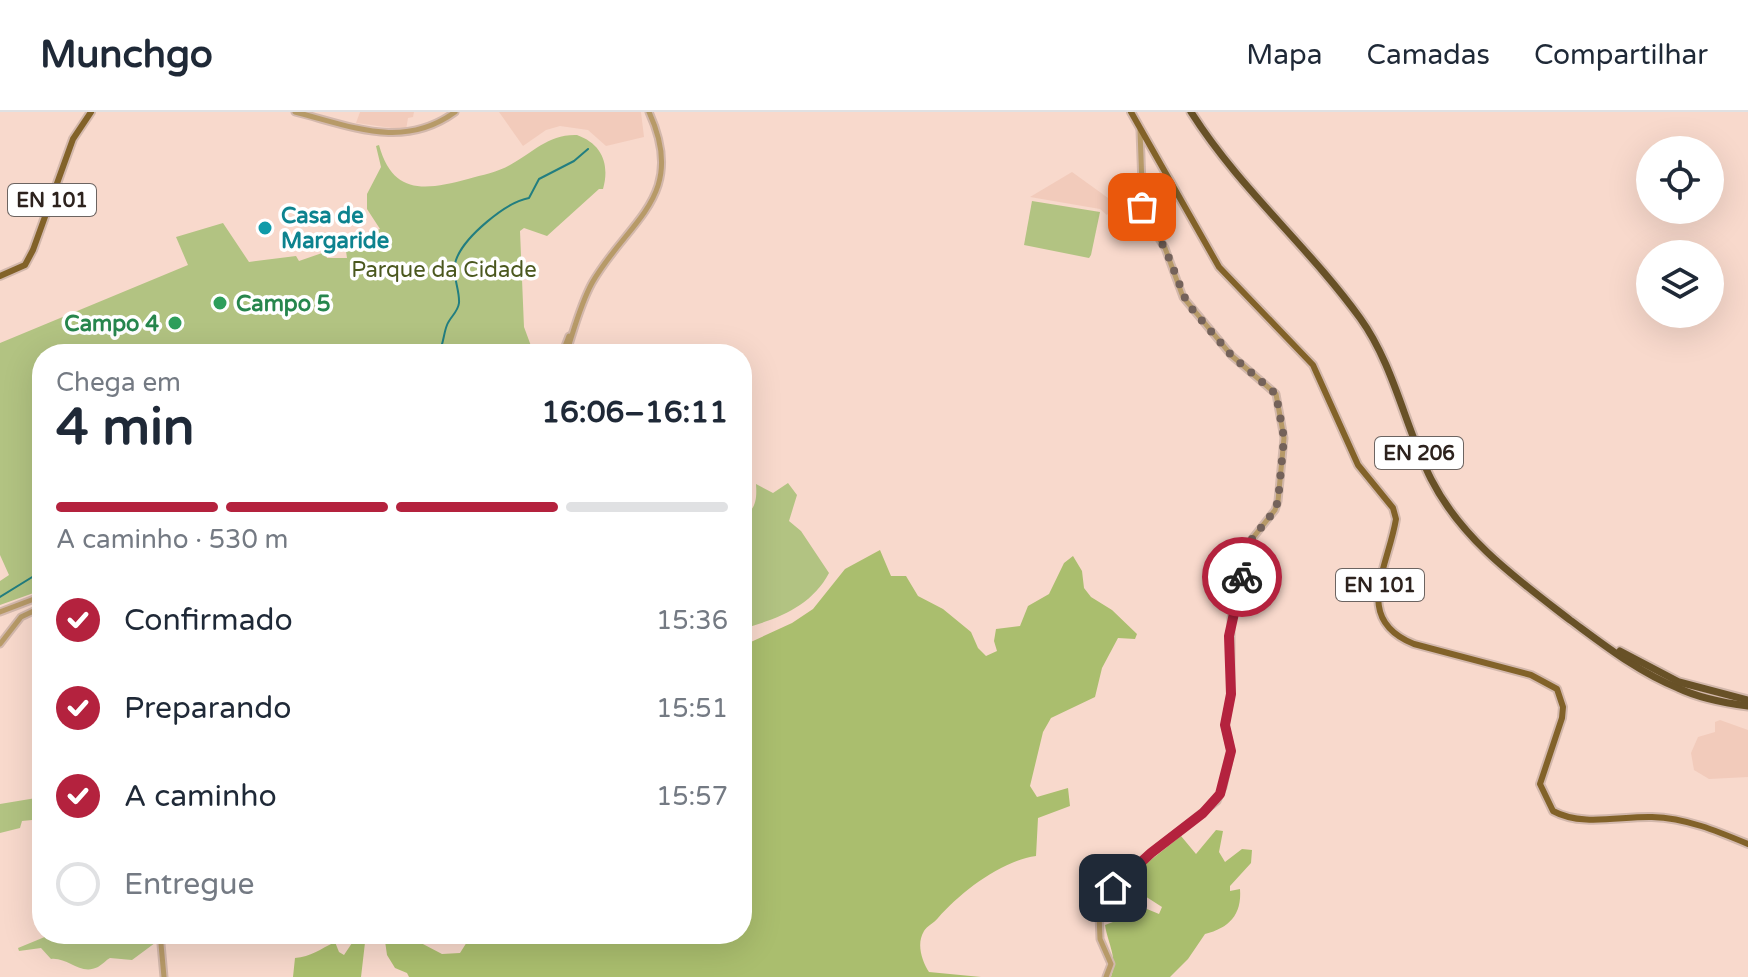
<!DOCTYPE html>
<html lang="pt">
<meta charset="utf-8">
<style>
body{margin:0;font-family:"Varela Round",sans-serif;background:#f6f6f7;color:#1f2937;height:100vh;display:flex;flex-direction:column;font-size:30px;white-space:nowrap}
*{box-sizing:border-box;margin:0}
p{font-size:26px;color:#747a83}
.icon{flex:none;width:44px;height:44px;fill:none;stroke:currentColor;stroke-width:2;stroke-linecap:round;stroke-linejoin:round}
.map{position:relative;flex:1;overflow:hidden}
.drawer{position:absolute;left:32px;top:232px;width:720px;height:600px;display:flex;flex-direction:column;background:#fff;border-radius:32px;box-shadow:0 8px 32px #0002}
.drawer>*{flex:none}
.fabs{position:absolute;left:1636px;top:24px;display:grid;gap:16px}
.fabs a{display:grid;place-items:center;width:88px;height:88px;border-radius:50%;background:#fff;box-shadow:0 8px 32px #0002;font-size:40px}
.pin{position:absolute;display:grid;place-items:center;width:68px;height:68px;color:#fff;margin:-34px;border-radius:16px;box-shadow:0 4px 12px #0006}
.courier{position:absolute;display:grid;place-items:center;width:80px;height:80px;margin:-40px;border:6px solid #b4223e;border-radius:50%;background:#fff;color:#222;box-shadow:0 2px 10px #0007}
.headline em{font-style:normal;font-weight:800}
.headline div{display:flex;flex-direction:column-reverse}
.headline{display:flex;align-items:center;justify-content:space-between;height:136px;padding:0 24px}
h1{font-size:52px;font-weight:800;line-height:60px}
.bar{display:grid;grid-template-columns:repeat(4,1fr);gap:12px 8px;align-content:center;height:96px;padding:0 24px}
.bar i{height:10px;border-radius:6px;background:#e0e1e3}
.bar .active{background:#b4223e}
.bar p{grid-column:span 4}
ol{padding:0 24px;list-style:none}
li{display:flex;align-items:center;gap:24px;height:88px}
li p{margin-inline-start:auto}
li .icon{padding:8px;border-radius:50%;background:#b4223e;color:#fff;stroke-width:4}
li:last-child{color:#747a83}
li i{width:44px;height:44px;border:4px solid #e0e1e3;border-radius:50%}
header{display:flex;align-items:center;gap:48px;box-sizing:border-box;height:112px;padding:0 40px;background:#fff;border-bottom:2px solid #e0e1e3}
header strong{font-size:38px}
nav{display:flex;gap:44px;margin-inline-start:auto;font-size:28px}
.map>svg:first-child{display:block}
</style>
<header>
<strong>Munchgo</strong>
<nav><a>Mapa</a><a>Camadas</a><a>Compartilhar</a></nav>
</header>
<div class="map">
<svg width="1748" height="865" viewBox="0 0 1748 865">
<rect width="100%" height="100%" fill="#f8d9cc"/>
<!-- built -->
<g fill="#f2cbbb">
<polygon points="360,0 414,0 413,5 408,6 406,18 356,11"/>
<polygon points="499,0 641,0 644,25 606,34 588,18 560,14 546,18 523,34"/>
<polygon points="1072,60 1115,91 1107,103 1100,97 1030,85"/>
<polygon points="1720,608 1748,618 1748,665 1709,667 1694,658 1691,641 1698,625 1715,620 1715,610"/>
</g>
<!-- green -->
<g fill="#b2c382">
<path d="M577,23c25,9 33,29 26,54h-4l-52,47 -23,-8 -4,3 4,96 10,27h-492v236l-42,15v-24l9,-6 -9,-20v-212l188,-78 -12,-28 47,-14 26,39 47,-6 3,5 26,-9 2,6h20l-1,-7 15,-5 -3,-8 22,-9 -13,-20v-15l14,-27 -5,-21 3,-1c14,51 47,45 89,34 14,-4 30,-7 42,-14 24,-13 38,-31 67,-30z"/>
<polygon points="1032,89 1100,100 1091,143 1089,146 1024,133"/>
<path d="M788,371l9,12 -8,26 12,10 28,42c-18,34 -52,46 -87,56v-111c14,-9 15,-18 14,-34l17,9z"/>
<polygon points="42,685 42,724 32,708 22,709 20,716 0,721 0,692"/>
<path d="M52,822h109l-2,6 -27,20 -22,-2c-4,2 -7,6 -12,9 -18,9 -30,-10 -47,-8l-10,-11 -22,3 -1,-3z"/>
</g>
<!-- forest -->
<g fill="#aabe6e">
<path d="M880,438l11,26h15l12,20 25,13 28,23 7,16 8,8 11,-5 -3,-10 2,-12 24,-3 8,-20 21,-12 15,-31 9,-7 9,15 2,17 7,9 21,13 25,24 -2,5 -17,-1 -16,30 -7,29 -44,21 -8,14 -13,54 7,11 31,-9 2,18 -32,12 -2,38c-35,5 -75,36 -98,62 -4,5 -11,8 -14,13 -8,13 -2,30 5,41l52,5h-572l-2,-4 -12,-5 -8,-13 -3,-21h36l1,9 21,11 18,-1 12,-19h270v-288l50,-23 21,-14 32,-40z"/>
<path d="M1216,718l7,1 -4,21 6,10 17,-13 10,1 -1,13 -21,23v5l10,-2c2,26 -11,39 -35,45l-17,25 -18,18h-59c7,-19 -3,-33 -6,-52l42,-16 12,5 3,-7 -28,-18 -2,-14 49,-39 15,18z"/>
<path d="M358,822h8l-5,43h-68l2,-19c16,-1 25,-9 40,-16l4,10 5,3z"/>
</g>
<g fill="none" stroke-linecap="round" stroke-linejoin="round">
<!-- stream -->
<g stroke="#227e80" stroke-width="2">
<path d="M438,242c6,-10 5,-19 9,-29 3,-8 11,-13 12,-22 1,-14 -8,-29 -3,-43 8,-23 50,-58 73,-62l10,-19 35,-18 14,-12"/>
<polyline points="0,485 42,459"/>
</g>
<defs>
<g id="minor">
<path d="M295,0c56,14 108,38 160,0"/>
<polyline points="562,242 569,224"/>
<path d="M566,242c8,-24 14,-49 26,-71 36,-63 96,-86 57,-171"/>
<polyline points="0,500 42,484"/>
<polyline points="42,531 42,567"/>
<polyline points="0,532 21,505 42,495"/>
<polyline points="164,822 161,832 164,865"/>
<polyline points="1106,865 1111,852 1100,827 1099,802 1103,790 1113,776 1151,741 1217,689 1223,675 1231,639 1225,613 1231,582 1231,506 1252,427 1275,398 1278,389 1284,326 1276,282 1232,244 1183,185 1165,136 1143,101 1140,18"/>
</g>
<g id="major">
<path d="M1131,0l88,155 94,98 45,100 35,43 3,11c-8,49 -44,100 18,125l117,31 26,14 6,18 -1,11 -22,66 13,27c29,16 68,5 99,6 34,1 65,14 96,27"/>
<polyline points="0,164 25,153 33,138 73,27 91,0"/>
</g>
<g id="highway">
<path d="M1191,0c48,76 117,134 169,206 34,47 45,109 71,161 31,61 86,100 139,141 34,25 68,52 108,68 21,10 47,15 70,18"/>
<polyline points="1620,539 1679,570 1748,588"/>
</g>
</defs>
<!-- minor casing -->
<use href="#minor" stroke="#d3b8ac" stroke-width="9"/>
<!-- major casing -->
<use href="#major" stroke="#d3b8ac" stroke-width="10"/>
<!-- highway casing -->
<use href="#highway" stroke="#d3b8ac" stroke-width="11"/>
<!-- minor -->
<use href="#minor" stroke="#b79a68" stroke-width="5"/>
<!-- major -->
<use href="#major" stroke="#826229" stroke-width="6"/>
<!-- highway -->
<use href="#highway" stroke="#685127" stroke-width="7"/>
</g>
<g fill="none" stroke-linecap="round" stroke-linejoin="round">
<!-- done -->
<polyline stroke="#74625a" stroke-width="8" stroke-dasharray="0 14.4" points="1142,95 1148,112 1165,136 1187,191 1232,244 1276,282 1284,326 1278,389 1275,398 1252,427 1242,465"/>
<!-- route -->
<polyline stroke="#b4223e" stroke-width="10" points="1113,776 1151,741 1203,701 1220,682 1231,639 1225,613 1231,582 1229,524 1242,465"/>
</g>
<!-- markers -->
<circle fill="#0f9aa8" stroke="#fff" stroke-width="3" cx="265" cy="116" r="8"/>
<g fill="#2e9e5b" stroke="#fff" stroke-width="3">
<circle cx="220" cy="191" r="8"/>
<circle cx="175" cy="211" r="8"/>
</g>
<g text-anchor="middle" stroke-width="7" stroke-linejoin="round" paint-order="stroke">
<!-- shield labels -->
<g fill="#fff" stroke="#6c6461" stroke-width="2">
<rect x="8" y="72" width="88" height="32" rx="6"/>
<rect x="1375" y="325" width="88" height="32" rx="6"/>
<rect x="1336" y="457" width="88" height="32" rx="6"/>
</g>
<g font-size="20" font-weight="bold" fill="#2d221d">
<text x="52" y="95">EN 101</text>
<text x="1419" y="348">EN 206</text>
<text x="1380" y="480">EN 101</text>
</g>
<!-- culture labels -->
<g font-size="22" font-weight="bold" fill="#0d838f" stroke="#fff" text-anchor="start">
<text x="281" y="111">Casa de<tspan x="281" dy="25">Margaride</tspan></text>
</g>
<!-- park labels -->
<g font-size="22" fill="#4b581f" stroke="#fff">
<text x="444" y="165">Parque da Cidade</text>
</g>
<!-- leisure labels -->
<g font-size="22" font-weight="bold" fill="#27864d" stroke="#fff" text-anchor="start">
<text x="236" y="199">Campo 5</text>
<text x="159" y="219" text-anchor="end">Campo 4</text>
</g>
</g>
</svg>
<div class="fabs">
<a><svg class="icon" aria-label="locate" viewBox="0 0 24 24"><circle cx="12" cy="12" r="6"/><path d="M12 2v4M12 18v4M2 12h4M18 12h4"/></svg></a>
<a><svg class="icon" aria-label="layers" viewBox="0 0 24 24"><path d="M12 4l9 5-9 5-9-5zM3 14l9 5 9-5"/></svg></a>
</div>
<div class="pin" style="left:1142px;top:95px;background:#ea580c"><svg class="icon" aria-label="bag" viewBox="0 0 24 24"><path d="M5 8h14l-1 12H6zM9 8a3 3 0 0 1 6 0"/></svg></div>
<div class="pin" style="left:1113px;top:776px;background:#1f2937"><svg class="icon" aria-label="home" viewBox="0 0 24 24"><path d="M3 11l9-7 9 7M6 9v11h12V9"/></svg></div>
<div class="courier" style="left:1242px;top:465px"><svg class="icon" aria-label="bike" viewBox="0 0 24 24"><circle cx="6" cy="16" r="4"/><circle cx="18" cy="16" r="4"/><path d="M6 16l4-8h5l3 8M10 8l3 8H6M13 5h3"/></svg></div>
<section class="drawer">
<div class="headline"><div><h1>4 min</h1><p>Chega em</p></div><em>16:06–16:11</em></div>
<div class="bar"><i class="active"></i><i class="active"></i><i class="active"></i><i></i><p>A caminho · 530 m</p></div>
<ol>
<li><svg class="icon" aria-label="check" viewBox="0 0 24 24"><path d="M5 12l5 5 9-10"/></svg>Confirmado<p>15:36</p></li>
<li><svg class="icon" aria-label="check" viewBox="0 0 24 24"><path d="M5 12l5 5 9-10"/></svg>Preparando<p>15:51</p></li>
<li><svg class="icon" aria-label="check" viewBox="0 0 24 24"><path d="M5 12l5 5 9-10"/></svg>A caminho<p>15:57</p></li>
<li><i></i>Entregue</li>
</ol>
</section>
</div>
